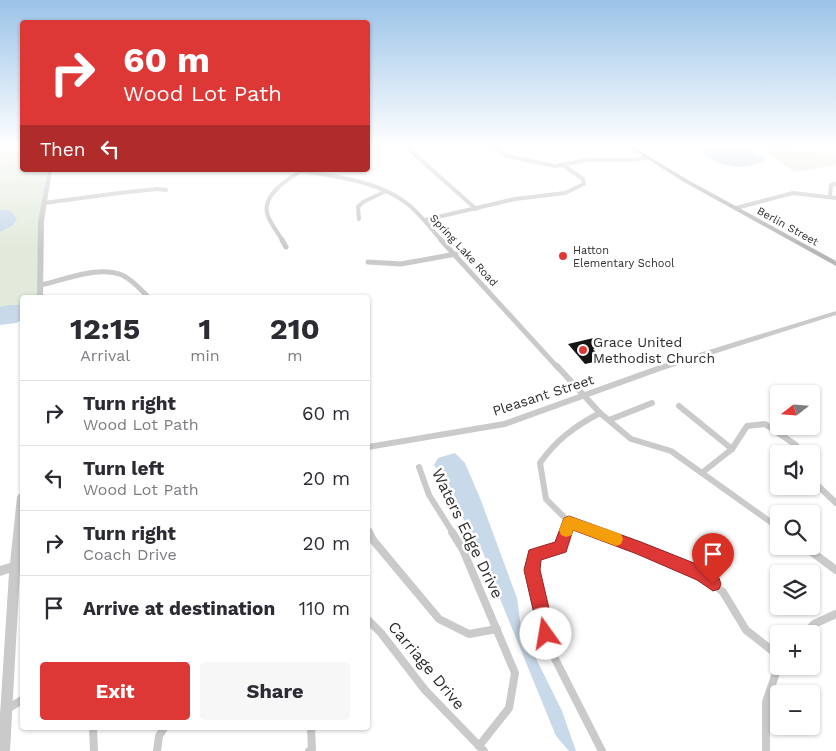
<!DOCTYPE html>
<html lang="en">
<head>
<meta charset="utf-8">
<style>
  :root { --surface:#fff; --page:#f7f7f7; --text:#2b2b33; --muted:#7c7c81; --line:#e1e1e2; --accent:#dd3836 }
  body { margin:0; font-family:"Work Sans",sans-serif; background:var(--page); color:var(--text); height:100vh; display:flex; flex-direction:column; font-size:19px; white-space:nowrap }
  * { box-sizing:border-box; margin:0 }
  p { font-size:16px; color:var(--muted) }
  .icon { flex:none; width:28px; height:28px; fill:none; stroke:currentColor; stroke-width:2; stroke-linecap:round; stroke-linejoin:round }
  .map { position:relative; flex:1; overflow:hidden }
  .side { position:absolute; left:20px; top:295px; width:350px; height:435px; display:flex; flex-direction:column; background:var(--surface); border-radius:5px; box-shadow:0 1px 4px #0004 }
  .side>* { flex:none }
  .top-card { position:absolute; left:20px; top:20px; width:350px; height:152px; border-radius:5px; box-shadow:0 1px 4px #0004; background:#dd3836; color:#fff; overflow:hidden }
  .needle { width:32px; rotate:253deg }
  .buttons { position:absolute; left:770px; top:385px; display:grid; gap:10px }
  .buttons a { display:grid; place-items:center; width:50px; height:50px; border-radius:5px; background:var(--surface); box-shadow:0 1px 4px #0004; font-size:25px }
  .pin { position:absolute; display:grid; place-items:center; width:42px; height:42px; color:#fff; margin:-51px -21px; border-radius:50% 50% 50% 0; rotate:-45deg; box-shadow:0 0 5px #0007 }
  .pin .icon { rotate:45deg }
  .me { position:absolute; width:55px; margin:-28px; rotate:347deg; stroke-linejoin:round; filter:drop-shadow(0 0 4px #0008) }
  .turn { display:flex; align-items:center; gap:18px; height:105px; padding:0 20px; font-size:22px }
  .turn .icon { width:65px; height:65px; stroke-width:2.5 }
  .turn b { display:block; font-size:35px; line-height:42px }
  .then { display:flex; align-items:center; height:48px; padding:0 20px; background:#0003; gap:10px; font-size:19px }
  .eta { display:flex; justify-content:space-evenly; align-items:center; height:85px; text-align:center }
  .eta b { font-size:30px; font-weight:700; line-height:35px }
  .button { display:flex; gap:10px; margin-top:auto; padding:10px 20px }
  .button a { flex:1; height:58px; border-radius:5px; background:var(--accent); color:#fff; font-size:20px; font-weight:700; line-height:58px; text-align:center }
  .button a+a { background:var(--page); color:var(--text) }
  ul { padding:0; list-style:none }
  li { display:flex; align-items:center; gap:15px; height:65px; padding:0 20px; border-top:1px solid var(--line) }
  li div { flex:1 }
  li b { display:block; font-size:19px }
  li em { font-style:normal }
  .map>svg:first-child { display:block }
  .green { fill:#e2eadb }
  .water { fill:#c8d9e9 }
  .building { fill:#141414 }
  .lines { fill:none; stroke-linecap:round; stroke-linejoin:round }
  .minor-far3 { stroke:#cacaca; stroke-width:4 }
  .minor-far2 { stroke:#cacaca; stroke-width:5 }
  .minor-far1 { stroke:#cacaca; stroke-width:6 }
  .minor { stroke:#cacaca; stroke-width:8 }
  .tertiary { fill:#cacaca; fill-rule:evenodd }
  .secondary { fill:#b7b7b7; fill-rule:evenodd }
  .route { fill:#dd3836; stroke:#902423 }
  .slow { fill:#f59e0b }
  .poi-dot { fill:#dd3836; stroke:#fff; stroke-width:2 }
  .labels { text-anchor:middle; stroke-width:5; stroke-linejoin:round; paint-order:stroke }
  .far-street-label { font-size:11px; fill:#2d2d2d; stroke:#fff }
  .far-poi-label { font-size:11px; fill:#2d2d2d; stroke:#fff; text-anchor:start }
  .poi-label { font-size:14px; fill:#2d2d2d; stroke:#fff; text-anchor:start }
  .street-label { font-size:14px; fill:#2d2d2d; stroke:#fff }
  .near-street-label { font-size:16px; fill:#2d2d2d; stroke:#fff }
</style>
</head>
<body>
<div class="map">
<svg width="836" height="751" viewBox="0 0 836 751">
  <rect width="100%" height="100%" fill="#fff"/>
  <g class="green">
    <path d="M0,145H22V170H47L38,238L40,267L38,297L22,298V308L0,312Z"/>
    <path d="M760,145L823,154L836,153V165L795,172L775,159Z"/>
  </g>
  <g class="water">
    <path d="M709,145H739L764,157L766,160C744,171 725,168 705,156L704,151Z"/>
    <path d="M0,210L11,211L17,219L12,226L0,232Z"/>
    <path d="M9,305H22V320L16,323L0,325V307Z"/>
    <path d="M455,453L465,463L480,498L517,598L521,628L562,711L576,751H569L556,736L496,589L483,552L450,497L443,477L434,465L438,458Z"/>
  </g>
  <path class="building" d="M598,337L606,346L593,349L603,360L585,364L568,344Z"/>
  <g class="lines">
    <g class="minor-far3">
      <path d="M404,145L476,209"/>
      <path d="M489,145L507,156L555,166L587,160H632L646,158"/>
      <path d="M296,170C333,176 378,180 409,205C421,215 432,230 442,241"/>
      <path d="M830,197L831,185L836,184"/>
      <path d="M44,203L119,193L157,189L166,190"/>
      <path d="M736,208L793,193L836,198"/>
      <path d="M359,219L358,207L363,202L386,191"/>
      <path d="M425,220L515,199L565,193L584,184L583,179L563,165"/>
      <path d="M283,241C278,233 269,222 267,213C263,194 288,179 301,171"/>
    </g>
    <g class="minor-far2">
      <path d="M282,240L286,247"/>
      <path d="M441,240L558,368"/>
      <path d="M368,262L401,264L456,254"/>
      <path d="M41,285C65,280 98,265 122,275C133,280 141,290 149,298"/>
    </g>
    <g class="minor-far1">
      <path d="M557,366L600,413L631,439L671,451L779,528"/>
      <path d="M679,406L732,449"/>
      <path d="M609,420L652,403"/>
      <path d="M419,467L429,495L453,533"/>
      <path d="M703,472L732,449L747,426L765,424L796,445L800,454"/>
      <path d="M811,479L836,503"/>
      <path d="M368,531L369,533"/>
      <path d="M565,533L569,522"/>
      <path d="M600,533L569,522L546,499L540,463C556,440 575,426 600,413"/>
    </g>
    <g class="minor">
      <path d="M369,532L373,540L439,619L469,634L497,629"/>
      <path d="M452,532L463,550L515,673L509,708L479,746"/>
      <path d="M566,532L561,547L535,555L532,570L550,649L602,751"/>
      <path d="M596,532L703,575L723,592L746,630L779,656"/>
      <path d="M804,546L836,570"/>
      <path d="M368,620L381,633L425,690L484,751"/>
      <path d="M805,634L814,624L836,614"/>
      <path d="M7,709L22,700"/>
      <path d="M93,728L94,751"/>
      <path d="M157,751L159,736L164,728"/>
      <path d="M309,751L312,749L311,728"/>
      <path d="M766,751V702L779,664"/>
    </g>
    <g class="tertiary">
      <path d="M48,170H52L44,221L43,298H37L38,221Z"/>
      <path d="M836,311V315L663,370L505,427L368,450V444L504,421L657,366Z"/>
      <path d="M22,493V540L21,560L22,559V569L20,570L10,751H0V715L9,573L0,576V566L10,563L17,497L19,494Z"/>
    </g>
    <path class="secondary" d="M625,145H630L688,180L836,261V266L684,182Z"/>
  </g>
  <linearGradient id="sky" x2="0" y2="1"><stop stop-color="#9bc3e8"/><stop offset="0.58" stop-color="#fff"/><stop offset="1" stop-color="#fff" stop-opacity="0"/></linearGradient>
  <rect width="836" height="250" fill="url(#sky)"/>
  <path class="route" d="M569,516L641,542L709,569L719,578L721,584L719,589L713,591L697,580L637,554L573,530L566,552L541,560L540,570L555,634L552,640L546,642L540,640L524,570L529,550L555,542L564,518Z"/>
  <path class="slow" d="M569,516L621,534L623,539L621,544L616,546L573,530L572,535L566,537L561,535L559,530L564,518Z"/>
  <g class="poi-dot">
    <circle cx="563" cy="256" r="5"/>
    <circle cx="583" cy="350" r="5"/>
  </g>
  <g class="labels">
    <g class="far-street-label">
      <text transform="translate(788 226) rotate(29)" y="4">Berlin Street</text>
      <text transform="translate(464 250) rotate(47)" y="4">Spring Lake Road</text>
    </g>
    <g class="far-poi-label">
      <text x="573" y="254">Hatton<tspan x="573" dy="13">Elementary School</tspan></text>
    </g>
    <g class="poi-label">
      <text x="593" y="347">Grace United<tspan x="593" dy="16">Methodist Church</tspan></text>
    </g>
    <g class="street-label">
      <text transform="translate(543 395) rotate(-18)" y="5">Pleasant Street</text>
    </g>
    <g class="near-street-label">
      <text transform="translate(468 533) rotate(64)" y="6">Waters Edge Drive</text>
      <text transform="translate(427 665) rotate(50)" y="6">Carriage Drive</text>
    </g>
  </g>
</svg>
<div class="buttons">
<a><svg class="needle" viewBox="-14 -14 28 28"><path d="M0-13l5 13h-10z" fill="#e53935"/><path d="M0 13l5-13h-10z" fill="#7c7c81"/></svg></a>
<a><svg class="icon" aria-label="sound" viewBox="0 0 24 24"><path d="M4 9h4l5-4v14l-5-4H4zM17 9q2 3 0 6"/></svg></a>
<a><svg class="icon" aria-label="search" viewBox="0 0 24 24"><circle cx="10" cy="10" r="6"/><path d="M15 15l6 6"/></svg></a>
<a><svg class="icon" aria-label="layers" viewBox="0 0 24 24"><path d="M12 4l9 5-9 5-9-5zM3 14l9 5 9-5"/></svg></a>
<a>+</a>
<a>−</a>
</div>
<div class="pin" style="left:713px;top:584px;background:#d93025"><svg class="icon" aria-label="arrive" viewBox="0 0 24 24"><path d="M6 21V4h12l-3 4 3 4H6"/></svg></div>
<svg class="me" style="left:546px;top:634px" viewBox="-20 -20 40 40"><circle r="19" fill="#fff"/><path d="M0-13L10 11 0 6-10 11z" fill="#dd3836"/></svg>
<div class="top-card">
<div class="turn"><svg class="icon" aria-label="right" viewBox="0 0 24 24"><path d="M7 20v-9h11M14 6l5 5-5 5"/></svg><div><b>60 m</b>Wood Lot Path</div></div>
<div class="then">Then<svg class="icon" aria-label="left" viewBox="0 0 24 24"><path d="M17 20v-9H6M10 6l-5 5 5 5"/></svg></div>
</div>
<section class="side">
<div class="eta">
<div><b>12:15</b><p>Arrival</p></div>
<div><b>1</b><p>min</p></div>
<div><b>210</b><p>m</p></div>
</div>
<ul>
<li><svg class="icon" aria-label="right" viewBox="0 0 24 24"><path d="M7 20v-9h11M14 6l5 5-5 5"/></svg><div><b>Turn right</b><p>Wood Lot Path</p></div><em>60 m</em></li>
<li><svg class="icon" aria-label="left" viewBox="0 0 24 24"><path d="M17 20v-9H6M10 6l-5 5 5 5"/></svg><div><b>Turn left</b><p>Wood Lot Path</p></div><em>20 m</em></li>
<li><svg class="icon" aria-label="right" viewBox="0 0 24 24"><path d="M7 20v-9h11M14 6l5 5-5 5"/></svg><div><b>Turn right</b><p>Coach Drive</p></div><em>20 m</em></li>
<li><svg class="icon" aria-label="arrive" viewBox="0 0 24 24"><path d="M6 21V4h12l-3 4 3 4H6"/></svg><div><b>Arrive at destination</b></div><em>110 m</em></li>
</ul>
<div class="button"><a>Exit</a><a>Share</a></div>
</section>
</div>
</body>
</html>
